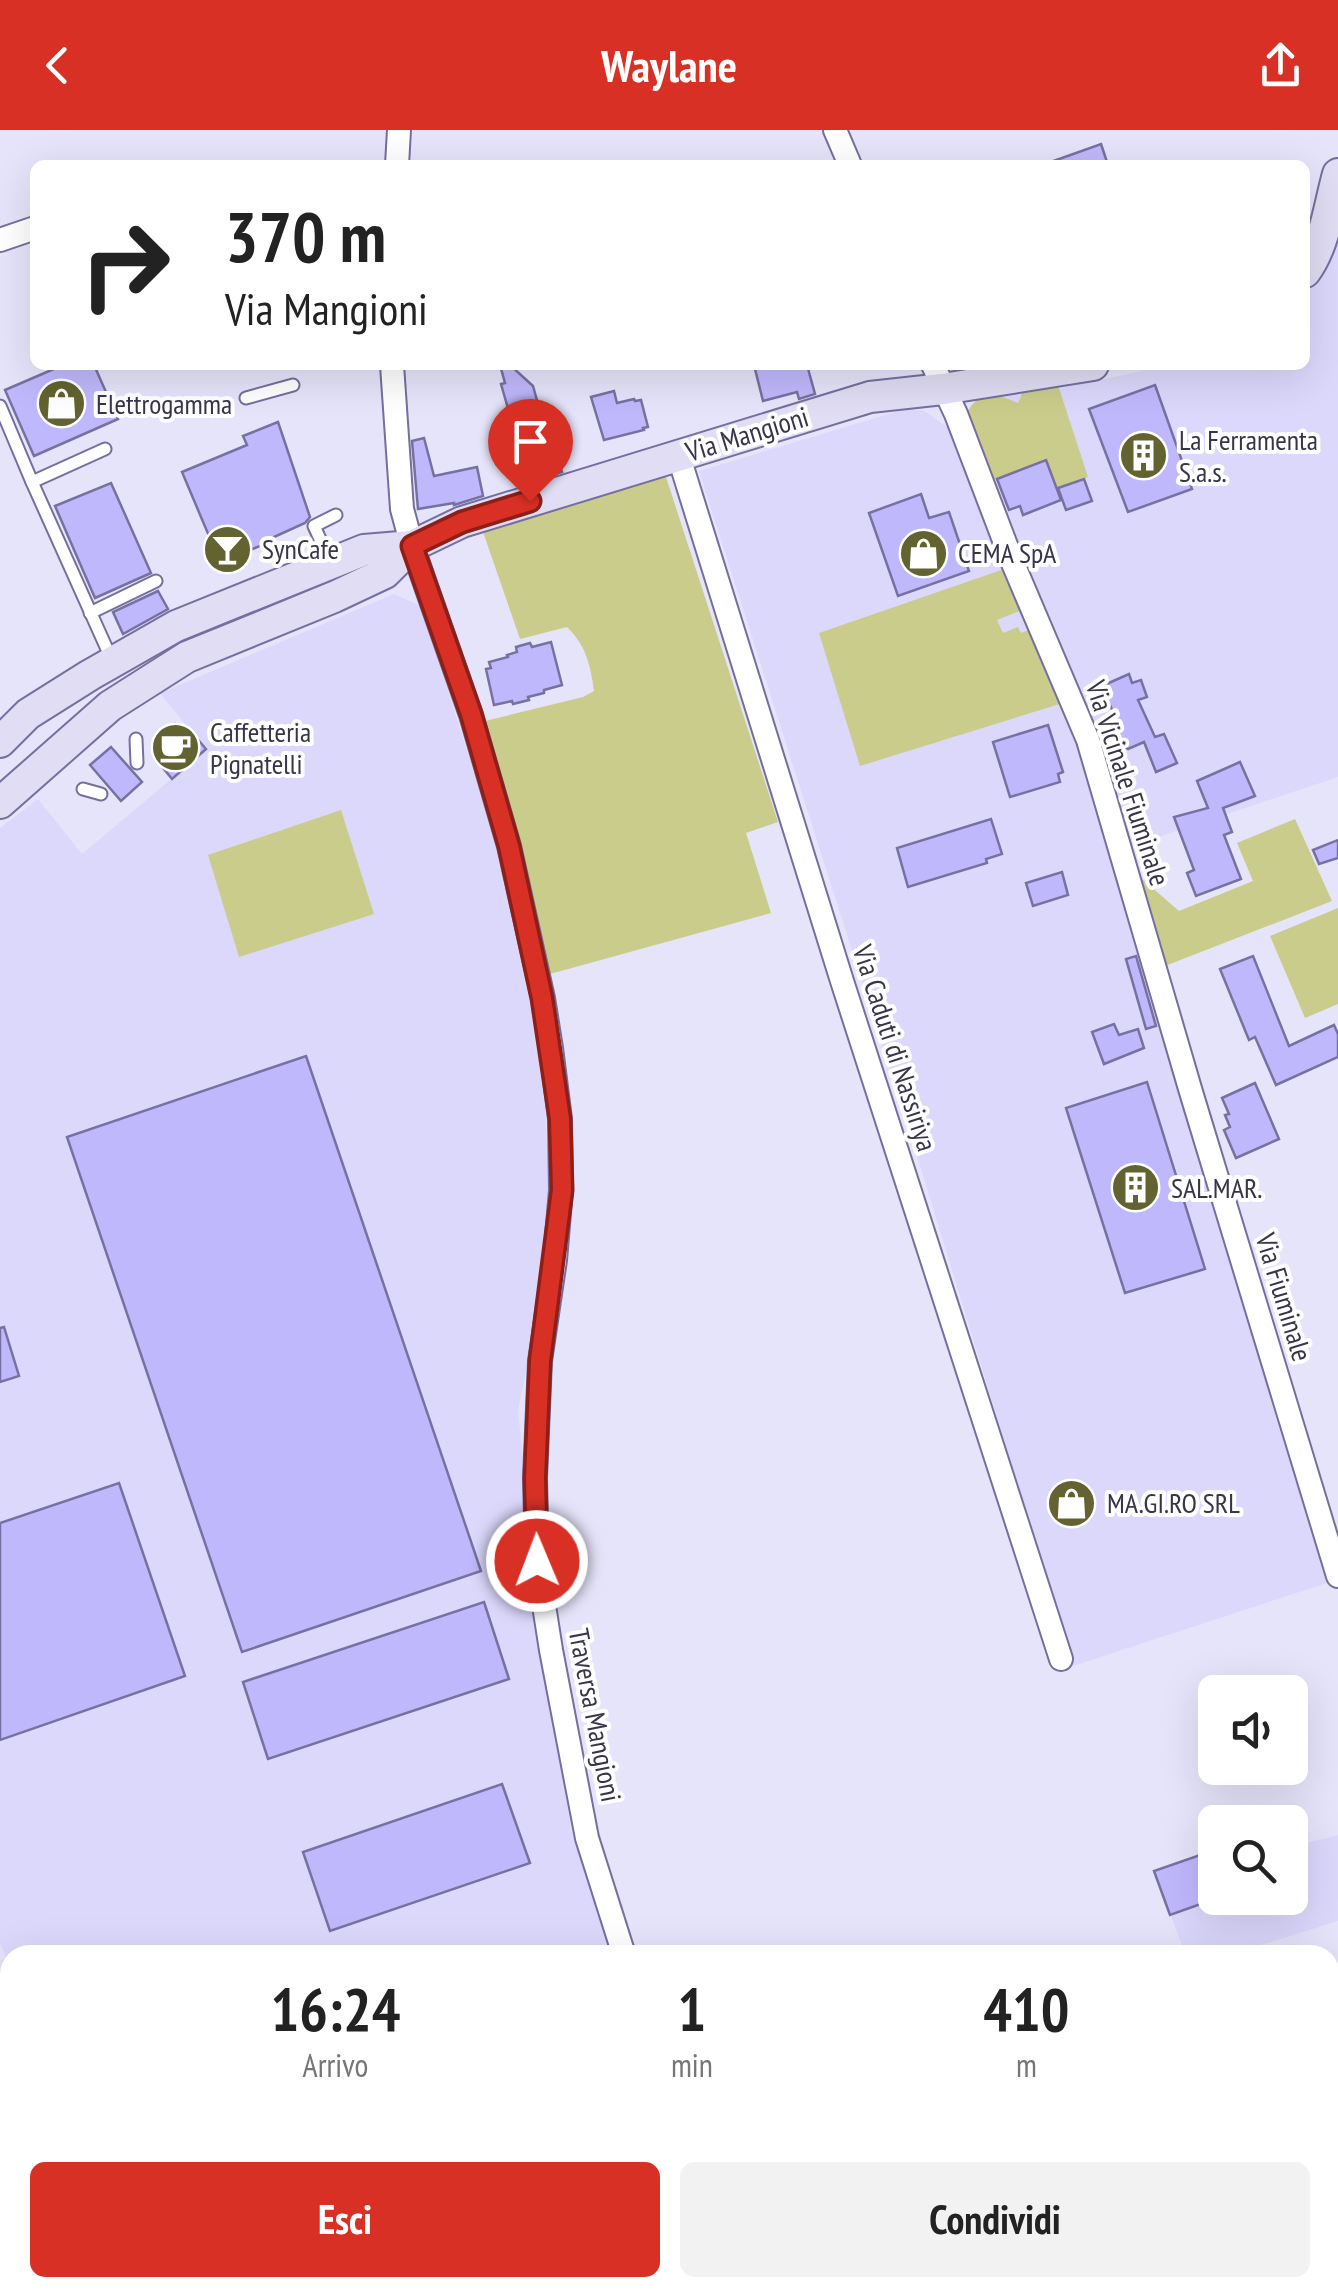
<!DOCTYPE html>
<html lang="it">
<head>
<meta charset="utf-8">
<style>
  :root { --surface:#fff; --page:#f2f2f2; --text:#222; --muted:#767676; --accent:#d93025 }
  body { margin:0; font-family:"PT Sans Narrow",sans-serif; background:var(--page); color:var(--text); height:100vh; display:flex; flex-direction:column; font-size:38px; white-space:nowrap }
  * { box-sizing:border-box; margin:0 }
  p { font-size:32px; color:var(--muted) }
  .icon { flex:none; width:55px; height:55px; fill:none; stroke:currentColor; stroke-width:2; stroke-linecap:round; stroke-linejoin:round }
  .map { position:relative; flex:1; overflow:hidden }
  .details { position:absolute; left:0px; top:1815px; width:1340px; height:352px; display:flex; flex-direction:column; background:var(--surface); border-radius:30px 30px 0 0; box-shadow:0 10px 40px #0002 }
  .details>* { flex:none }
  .top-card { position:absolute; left:30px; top:30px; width:1280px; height:210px; border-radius:15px; box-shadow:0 10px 40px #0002; background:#fff; color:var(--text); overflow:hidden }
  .buttons { position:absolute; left:1198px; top:1545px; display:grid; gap:20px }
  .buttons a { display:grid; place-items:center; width:110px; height:110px; border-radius:15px; background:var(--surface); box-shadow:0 10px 40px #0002; font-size:50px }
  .pin { position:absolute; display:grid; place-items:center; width:85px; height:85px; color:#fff; margin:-102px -42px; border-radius:50% 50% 50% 0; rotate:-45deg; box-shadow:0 0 10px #0007 }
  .pin .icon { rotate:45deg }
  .me { position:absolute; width:110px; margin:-55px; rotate:359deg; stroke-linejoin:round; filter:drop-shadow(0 0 8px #0008) }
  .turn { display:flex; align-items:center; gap:35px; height:210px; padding:0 30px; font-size:45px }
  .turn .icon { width:130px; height:130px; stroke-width:2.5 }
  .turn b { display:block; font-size:70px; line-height:85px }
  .eta { display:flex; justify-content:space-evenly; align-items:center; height:170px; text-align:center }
  .eta b { font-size:60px; font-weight:800; line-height:70px }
  .primary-button { display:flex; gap:20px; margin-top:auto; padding:20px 30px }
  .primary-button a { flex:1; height:115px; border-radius:15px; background:var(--accent); color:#fff; font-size:40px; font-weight:800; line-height:115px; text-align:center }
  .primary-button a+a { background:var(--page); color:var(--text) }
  header { display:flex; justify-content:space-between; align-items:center; height:130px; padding:0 30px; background:var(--accent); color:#fff; font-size:45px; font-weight:800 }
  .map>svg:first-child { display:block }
  .built { fill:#dbd8fc }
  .green { fill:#cacc8b }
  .building { fill:#c0b8fc; stroke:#7771a1; stroke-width:2.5 }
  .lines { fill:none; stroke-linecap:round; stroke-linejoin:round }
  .lane-casing { stroke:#756f9f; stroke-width:15 }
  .street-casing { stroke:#756f9f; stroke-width:26 }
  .secondary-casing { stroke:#756f9f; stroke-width:34 }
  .lane { stroke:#fff; stroke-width:11 }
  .street { stroke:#fff; stroke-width:22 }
  .secondary { stroke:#e0ddf4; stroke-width:30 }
  .route-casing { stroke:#8d1f18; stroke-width:25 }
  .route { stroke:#d93025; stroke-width:18 }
  .labels { text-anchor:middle; stroke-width:8; stroke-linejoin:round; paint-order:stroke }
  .poi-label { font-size:28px; fill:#38354a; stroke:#fff; text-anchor:start }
  .street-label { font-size:28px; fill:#38354a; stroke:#fff }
</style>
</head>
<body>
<header><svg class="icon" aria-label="back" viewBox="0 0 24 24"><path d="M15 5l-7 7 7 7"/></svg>Waylane<svg class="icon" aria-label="share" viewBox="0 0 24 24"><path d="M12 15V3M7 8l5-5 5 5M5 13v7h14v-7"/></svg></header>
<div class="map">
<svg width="1338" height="2166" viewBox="0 0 1338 2166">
  <rect width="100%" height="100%" fill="#e6e4fa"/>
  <g class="built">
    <path d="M1338,113V647L1129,717L1116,659L1105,628L971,302L981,265L1059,259L1169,235H1305V162Z"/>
    <path d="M905,279L924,281L961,306L1064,573L1333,1451L1073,1536L903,980L699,341Z"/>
    <path d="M394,464L421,476L501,728L534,889L545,979L549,1046L542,1162L518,1281L546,1538L571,1699L610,1825H10V1834L0,1814V698L38,669L82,724L206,620L160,563Z"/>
    <path d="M1338,1705V1791L1229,1825H1186L1157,1751L1215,1736V1768H1290V1717Z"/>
  </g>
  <g class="green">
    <path d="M1058,255L1088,347L1058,358L1046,331L987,352L965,289C970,273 977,268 993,263L1018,273L1023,261Z"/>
    <path d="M665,344L778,692L746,703L771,783L550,844L485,591L583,567L594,561C591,537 586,515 567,497L520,509L482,399Z"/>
    <path d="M1010,437L1027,478L997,490L1003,503L1018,497L1021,503L1035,497L1066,572L860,636L819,503Z"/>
    <path d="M341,680L374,784L239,827L208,725Z"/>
    <path d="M1295,689L1332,771L1165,836L1141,748L1179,781L1253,751L1237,713Z"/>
    <path d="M1338,778V874L1305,888L1270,806Z"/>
  </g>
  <g class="building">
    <path d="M1101,14L1108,35H1048V33Z"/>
    <path d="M63,235H94L118,289L34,326L5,260Z"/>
    <path d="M500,235H510L533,256L538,274L542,272L562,342L529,352L501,254L505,253Z"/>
    <path d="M754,235H807L815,264L799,269L797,262L763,271Z"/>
    <path d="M1155,255L1192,359L1128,382L1089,279Z"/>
    <path d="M614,261L617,273L634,269L635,271L641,270L648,297L643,298L644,300L604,310L591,267Z"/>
    <path d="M278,292L310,387L305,393L274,407L275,410L220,432L182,342L247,315L243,306Z"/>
    <path d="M424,308L434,346L477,337L483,366L454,375V373L418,379L412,311Z"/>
    <path d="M1046,330L1061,370L1023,385L1020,376L1009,380L997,349Z"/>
    <path d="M1084,349L1092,371L1066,380L1058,358Z"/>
    <path d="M111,353L151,443L95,468L55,376Z"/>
    <path d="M921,364L929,388L949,382L969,441L898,466L869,383Z"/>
    <path d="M158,461L168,479L123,504L113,482Z"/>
    <path d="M551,512L562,555L544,560V563L528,567L529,570L513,574L512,571L494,575L486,539L491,538L489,532L508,527L507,525L517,522L516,517L530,513L532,517Z"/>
    <path d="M1129,544L1132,553L1141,550L1147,567L1138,570L1155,607L1164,604L1177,633L1156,642L1144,612L1128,619L1125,617L1115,598L1119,596L1102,556Z"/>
    <path d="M175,594L184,603L189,599L206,619L172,649L155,628L161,622L153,613Z"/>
    <path d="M1048,595L1063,642L1058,644L1060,652L1010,667L993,612Z"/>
    <path d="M111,617L142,652L121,671L90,635Z"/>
    <path d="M1240,632L1255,666L1223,678L1232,702L1224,705L1241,749L1196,766L1187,743L1194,740L1174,687L1208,678L1197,651Z"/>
    <path d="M991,689L1002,724L986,729L987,733L908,757L897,718Z"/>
    <path d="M1338,710V728L1319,734L1313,720Z"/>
    <path d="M1062,742L1068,765L1033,776L1026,753Z"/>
    <path d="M1136,826L1156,896L1146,899L1126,829Z"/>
    <path d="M1253,826L1289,916L1334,895L1338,904V927L1276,955L1255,907L1249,910L1220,839Z"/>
    <path d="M1114,894L1119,905L1138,899L1144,918L1104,934L1092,902Z"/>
    <path d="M306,926L481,1441L242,1522L67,1007Z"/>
    <path d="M1147,952L1205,1139L1125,1163L1066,978Z"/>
    <path d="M1255,953L1279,1009L1236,1028L1224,1000L1230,997L1225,985L1229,984L1222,968Z"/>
    <path d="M4,1197L19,1246L0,1252V1198Z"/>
    <path d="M119,1353L185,1546L0,1610V1393Z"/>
    <path d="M484,1472L509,1549L268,1629L243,1552Z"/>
    <path d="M502,1654L530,1733L330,1801L303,1722Z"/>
    <path d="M1200,1725L1215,1769L1170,1785L1154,1741Z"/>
  </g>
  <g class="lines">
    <defs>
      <g id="lane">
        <path d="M246,268L293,255"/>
        <path d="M0,276L32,352"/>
        <path d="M105,319L32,352L111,528"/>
        <path d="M331,433L314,396L336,385"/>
        <path d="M90,483L156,451"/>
        <path d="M136,609L137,633"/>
        <path d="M83,659L101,664"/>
      </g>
      <g id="street">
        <path d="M835,0L850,35"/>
        <path d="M397,35L399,0"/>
        <path d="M0,110L35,98"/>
        <path d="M392,235L402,379L412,416L471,585L509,716L543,868L551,918L560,989L561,1060L555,1130L540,1231L535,1348L537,1431L551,1520L587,1708L624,1825"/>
        <path d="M933,235L956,284L1012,431L1088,610L1191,962L1338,1446"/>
        <path d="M678,324L842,851L1061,1529"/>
        <path d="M1330,2026L1338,2011"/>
        <path d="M0,2093L10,2090"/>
        <path d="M0,2117L10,2114"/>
        <path d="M1330,2144L1338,2143"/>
        <path d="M770,2158L776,2166"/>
        <path d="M1229,2166L1248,2158"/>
      </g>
      <g id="secondary">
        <path d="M1305,142C1325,115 1329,76 1338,44"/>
        <path d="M0,612L28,584L90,545L176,496L364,420L412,416"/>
        <path d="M0,673L110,576L187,527L334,467L385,443L412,416L462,392L870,267L943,259L1093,235"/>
      </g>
    </defs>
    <use href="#lane" class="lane-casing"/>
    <use href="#street" class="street-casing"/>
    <use href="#secondary" class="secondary-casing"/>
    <use href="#lane" class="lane"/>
    <use href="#street" class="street"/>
    <use href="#secondary" class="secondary"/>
  </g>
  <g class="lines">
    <defs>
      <path id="route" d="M530,371L462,392L412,416L471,584L509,716L542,868L560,989L562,1060L540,1231L535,1348L537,1431"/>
    </defs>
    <use href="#route" class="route-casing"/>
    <use href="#route" class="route"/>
  </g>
  <defs>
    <symbol id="shop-disc" viewBox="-11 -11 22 22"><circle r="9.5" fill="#626330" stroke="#fff"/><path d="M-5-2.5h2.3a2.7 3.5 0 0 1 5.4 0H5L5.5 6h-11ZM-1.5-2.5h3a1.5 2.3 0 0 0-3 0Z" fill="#fff"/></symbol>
    <symbol id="building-disc" viewBox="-11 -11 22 22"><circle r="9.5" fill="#626330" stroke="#fff"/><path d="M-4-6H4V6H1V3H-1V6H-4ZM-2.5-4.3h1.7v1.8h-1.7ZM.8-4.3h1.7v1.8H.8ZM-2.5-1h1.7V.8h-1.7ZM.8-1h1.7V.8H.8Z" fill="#fff"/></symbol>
    <symbol id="bar-disc" viewBox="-11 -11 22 22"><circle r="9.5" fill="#626330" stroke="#fff"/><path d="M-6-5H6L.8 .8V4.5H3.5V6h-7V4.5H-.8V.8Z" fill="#fff"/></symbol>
    <symbol id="cafe-disc" viewBox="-11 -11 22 22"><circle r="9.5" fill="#626330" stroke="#fff"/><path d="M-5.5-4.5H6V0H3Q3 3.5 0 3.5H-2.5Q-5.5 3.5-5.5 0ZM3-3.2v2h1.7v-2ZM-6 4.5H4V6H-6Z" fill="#fff"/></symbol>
  </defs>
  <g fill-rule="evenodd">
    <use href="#shop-disc" x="34" y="246" width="55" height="55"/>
    <use href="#building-disc" x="1116" y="298" width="55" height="55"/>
    <use href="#bar-disc" x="200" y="392" width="55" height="55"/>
    <use href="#shop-disc" x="896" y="396" width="55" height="55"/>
    <use href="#cafe-disc" x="148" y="590" width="55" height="55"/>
    <use href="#building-disc" x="1108" y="1030" width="55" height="55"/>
    <use href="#shop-disc" x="1044" y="1346" width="55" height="55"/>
  </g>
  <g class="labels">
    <g class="poi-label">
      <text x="96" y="284">Elettrogamma</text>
      <text x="1179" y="320">La Ferramenta<tspan x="1179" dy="32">S.a.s.</tspan></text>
      <text x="262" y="429">SynCafe</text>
      <text x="958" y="433">CEMA SpA</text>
      <text x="210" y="612">Caffetteria<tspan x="210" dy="32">Pignatelli</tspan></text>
      <text x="1171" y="1068">SAL.MAR.</text>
      <text x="1107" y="1383">MA.GI.RO SRL</text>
    </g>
    <g class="street-label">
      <text transform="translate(747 304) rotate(-17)" y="10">Via Mangioni</text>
      <text transform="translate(1128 653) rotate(72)" y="10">Via Vicinale Fiuminale</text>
      <text transform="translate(895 918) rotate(72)" y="10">Via Caduti di Nassiriya</text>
      <text transform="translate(1284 1167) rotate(73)" y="10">Via Fiuminale</text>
      <text transform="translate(595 1585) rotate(79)" y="10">Traversa Mangioni</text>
    </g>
  </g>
</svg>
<div class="buttons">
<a><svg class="icon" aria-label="sound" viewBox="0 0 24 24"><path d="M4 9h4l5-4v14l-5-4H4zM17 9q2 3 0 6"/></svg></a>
<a><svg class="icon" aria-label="search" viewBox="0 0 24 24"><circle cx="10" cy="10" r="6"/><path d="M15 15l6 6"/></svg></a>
</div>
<div class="pin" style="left:530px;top:371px;background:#d93025"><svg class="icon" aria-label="arrive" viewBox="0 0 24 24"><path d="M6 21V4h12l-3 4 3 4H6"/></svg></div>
<svg class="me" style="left:537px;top:1431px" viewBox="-20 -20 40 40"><circle r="17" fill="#d93025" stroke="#fff" stroke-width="3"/><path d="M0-11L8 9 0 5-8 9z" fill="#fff"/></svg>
<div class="top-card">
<div class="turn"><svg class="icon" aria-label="right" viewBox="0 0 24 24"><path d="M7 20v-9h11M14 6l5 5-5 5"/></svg><div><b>370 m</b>Via Mangioni</div></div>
</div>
<section class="details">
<div class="eta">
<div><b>16:24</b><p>Arrivo</p></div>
<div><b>1</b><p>min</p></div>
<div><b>410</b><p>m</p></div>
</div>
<div class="primary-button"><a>Esci</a><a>Condividi</a></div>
</section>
</div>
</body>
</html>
